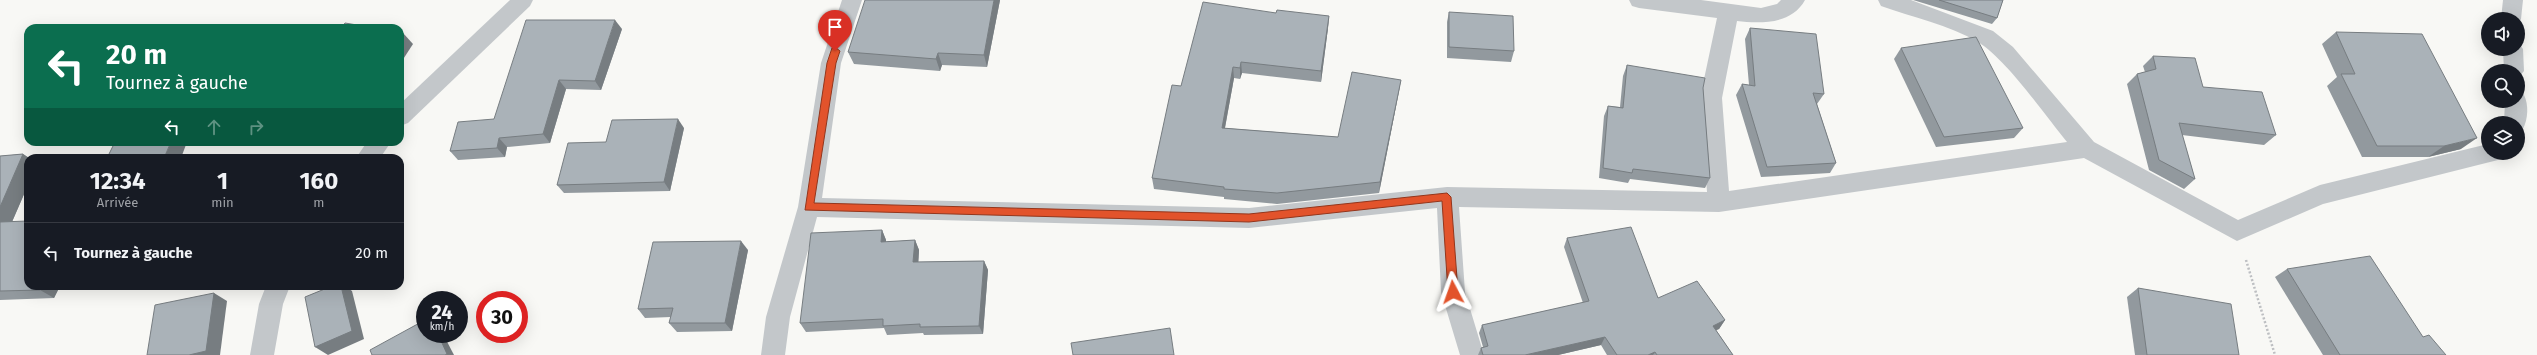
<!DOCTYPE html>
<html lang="fr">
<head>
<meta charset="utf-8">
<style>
  :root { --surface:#171b24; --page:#242831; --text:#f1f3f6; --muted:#9ea1a6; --line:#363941 }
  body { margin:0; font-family:"Fira Sans",sans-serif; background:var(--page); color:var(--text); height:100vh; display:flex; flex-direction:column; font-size:15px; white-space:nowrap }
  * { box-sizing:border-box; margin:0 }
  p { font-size:13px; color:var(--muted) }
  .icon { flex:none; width:22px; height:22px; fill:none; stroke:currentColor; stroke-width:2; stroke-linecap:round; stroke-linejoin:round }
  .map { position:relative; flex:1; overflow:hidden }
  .panel { position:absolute; left:24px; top:154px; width:380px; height:136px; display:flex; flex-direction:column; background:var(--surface); border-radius:12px; box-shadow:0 4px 16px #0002 }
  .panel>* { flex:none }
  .top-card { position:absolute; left:24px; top:24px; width:380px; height:122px; border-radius:12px; box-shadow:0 4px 16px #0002; background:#0b6e4f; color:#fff; overflow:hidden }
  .tools { position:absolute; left:2481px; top:12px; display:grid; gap:8px }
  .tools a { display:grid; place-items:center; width:44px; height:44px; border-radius:50%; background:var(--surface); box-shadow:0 4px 16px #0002; font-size:20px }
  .speed { position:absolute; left:416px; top:291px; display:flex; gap:8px; font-size:20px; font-weight:700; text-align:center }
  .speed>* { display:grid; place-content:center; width:52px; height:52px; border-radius:50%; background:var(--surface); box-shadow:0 4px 16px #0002; line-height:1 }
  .speed small { font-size:10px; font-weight:400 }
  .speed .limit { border:6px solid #d22; background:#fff; color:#111 }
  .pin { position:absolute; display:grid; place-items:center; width:34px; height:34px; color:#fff; margin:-41px -17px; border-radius:50% 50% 50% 0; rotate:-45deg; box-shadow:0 0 4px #0007 }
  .pin .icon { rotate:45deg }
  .me { position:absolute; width:44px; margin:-22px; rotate:356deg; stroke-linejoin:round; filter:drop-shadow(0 0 3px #0008) }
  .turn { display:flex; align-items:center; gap:14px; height:84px; padding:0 16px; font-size:18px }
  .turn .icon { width:52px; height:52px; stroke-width:2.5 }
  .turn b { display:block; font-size:28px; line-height:34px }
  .lanes { display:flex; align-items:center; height:38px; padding:0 16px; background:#0003; justify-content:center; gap:20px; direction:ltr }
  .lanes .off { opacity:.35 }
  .eta { display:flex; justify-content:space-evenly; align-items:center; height:68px; text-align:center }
  .eta b { font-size:24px; font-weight:700; line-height:28px }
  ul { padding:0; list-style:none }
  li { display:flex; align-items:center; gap:12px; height:60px; padding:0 16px; border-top:1px solid var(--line) }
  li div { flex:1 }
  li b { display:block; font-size:15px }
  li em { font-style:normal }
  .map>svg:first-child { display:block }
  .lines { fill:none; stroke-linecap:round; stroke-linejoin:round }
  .path { stroke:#bdbfc2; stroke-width:2.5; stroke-dasharray:2 2; stroke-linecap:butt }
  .minor { fill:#c3c7ca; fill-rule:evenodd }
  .wall { fill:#92999e }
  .shaded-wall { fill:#777d81 }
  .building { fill:#aab2b8; stroke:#777d81 }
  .route { fill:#e2532b; stroke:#93361c }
</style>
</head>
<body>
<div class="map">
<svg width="2537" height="355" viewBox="0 0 2537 355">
  <rect width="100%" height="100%" fill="#f8f8f5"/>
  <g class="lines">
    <path class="path" d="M2246,260L2275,355"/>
    <g class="minor">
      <path d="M510,0H533L530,6L408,123L400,126V104Z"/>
      <path d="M842,0H862L841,63L822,198L1249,208L1447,187L1707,192L1700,98L1717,18L1639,8L1632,6L1629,0H1701L1761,8L1777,4L1781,0H1805C1792,24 1761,24 1737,21L1722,98L1729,191L2067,142C2044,114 2007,60 1978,42C1949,25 1912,17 1881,6L1878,0H1911L1993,31L2013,47L2094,142L2238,220L2320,185L2488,144V153H2501L2498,160L2490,162L2323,204L2237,241L2084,158L1719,212L1459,207L1465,292L1484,355H1460L1441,292L1437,208L1249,228L817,217L790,317L785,355H761L766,317L798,207L821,63Z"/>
      <path d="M2503,0H2523L2521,19L2518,25V19H2501Z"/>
      <path d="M2518,42L2523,49L2524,71L2518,78V71H2504L2503,49H2518Z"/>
      <path d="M2518,93L2524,95C2529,105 2528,119 2523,129L2518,131V123H2504L2505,101H2518Z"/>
      <path d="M367,142H391L380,158H356Z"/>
      <path d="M266,286H290L283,304L274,355H250L259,304Z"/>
    </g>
  </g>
  <g class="wall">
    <path d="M1000,0L987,67L942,65L940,71L854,64L848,52Z"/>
    <path d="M1913,0H2003L1997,18L1992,24Z"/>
    <path d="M1449,12L1514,51L1511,62L1447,58V22Z"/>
    <path d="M1276,13L1329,16L1328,28L1321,82L1242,73L1240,79L1234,78L1225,128L1338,137L1401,80L1399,91L1379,193L1277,204L1224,199V197L1154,189L1152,178L1181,86Z"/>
    <path d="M1750,28L1824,94L1817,104L1836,163L1830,173L1761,177L1736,95L1742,84L1749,85L1745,39Z"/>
    <path d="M622,29L601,90L566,89L550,143L507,147L505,157L458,160L450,151Z"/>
    <path d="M2336,32L2461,149L2428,157H2362L2327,86L2337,77L2322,44Z"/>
    <path d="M1901,48L2023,128L2014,138L1936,147L1894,59Z"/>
    <path d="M2153,56L2203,87L2276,135L2264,145L2182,135L2195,179L2184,189L2149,170L2127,84L2137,74L2145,72L2143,66Z"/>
    <path d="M1627,65L1703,88L1710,178L1705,188L1630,179L1628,183L1599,178L1604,116L1608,106L1620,107L1623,76Z"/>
    <path d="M684,128L670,191L564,193L557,185L606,142Z"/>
    <path d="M23,154L29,158H28V185L12,222L60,286L54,298L0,300V156Z"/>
    <path d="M882,230L886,240V242L915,240L919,250L918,262L984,261L988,270L983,334L924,335L923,333L887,335L884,328L806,332L800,323Z"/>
    <path d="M1567,238L1658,298L1725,320L1719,329L1716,330L1733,355H1607L1601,345L1558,355H1478L1481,348L1483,347L1479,333L1482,325L1583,303L1564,247Z"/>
    <path d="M748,250L732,331L677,332L669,323L671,317L645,318L638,309Z"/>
    <path d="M2287,269L2423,337L2446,355H2323L2275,277Z"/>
    <path d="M2138,288L2239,355H2135L2127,297Z"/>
  </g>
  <g class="shaded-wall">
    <path d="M994,0H1000L987,67L984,55Z"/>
    <path d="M1329,16L1328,28L1321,82V71Z"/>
    <path d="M615,20L622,29L601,90L595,81Z"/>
    <path d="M403,33L413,44L400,64V38Z"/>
    <path d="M938,53L942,65L940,71L936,59Z"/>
    <path d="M1241,62L1242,73L1240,79V68Z"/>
    <path d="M1233,67L1234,78L1223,138L1222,128Z"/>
    <path d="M559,80L566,89L550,143L543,134Z"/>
    <path d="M1401,80L1399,91L1379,193L1380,182Z"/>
    <path d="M678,119L684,128L670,191L664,182Z"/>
    <path d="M499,138L507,147L505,157L497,148Z"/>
    <path d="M2477,138L2461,149L2428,157L2444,146Z"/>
    <path d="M171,142H187L181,158H164Z"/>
    <path d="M23,154L29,158H28V185L8,231L0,227V207Z"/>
    <path d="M882,230L886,240L885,252L881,242Z"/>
    <path d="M915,240L919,250L918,271L913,262Z"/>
    <path d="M741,241L748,250L732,331L725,323Z"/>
    <path d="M984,261L988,270L983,334L979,326Z"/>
    <path d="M41,286H60L54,298L40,290Z"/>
    <path d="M341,286H345L352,291L364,339L328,355L315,347Z"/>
    <path d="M214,293L227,301L220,355H189Z"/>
    <path d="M1725,320L1719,329L1707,334L1713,326Z"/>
    <path d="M438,334H443L454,355H445Z"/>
    <path d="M1605,337L1601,345L1558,355H1525Z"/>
    <path d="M1655,352L1653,355H1648Z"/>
  </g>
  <g class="building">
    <path d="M865,0H994L984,55L938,53L936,59L848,52Z"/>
    <path d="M1939,0H2003L1997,18Z"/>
    <path d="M1203,2L1276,13L1277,10L1329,16L1321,71L1241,62L1240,68L1233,67L1222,128L1338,137L1352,72L1401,80L1380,182L1277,193L1224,189V187L1152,178L1172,85L1181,86Z"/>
    <path d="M1449,12L1513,16L1514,51L1449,47Z"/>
    <path d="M526,20H615L595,81L559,80L543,134L499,138L497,148L450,151L458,122L494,119Z"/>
    <path d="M345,23L375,28H341Z"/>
    <path d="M1750,28L1816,34L1824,94L1813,93L1836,163L1767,167L1742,84L1755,86Z"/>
    <path d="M400,32L403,33L400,38Z"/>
    <path d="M2336,32L2422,34L2477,138L2444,146H2377L2341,74H2355Z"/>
    <path d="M1976,37L2023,128L1944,137L1901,48Z"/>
    <path d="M2153,56L2195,58L2203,87L2262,92L2276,135L2179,123L2195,179L2159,160L2137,74L2156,69Z"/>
    <path d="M1627,65L1705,78L1703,88L1710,178L1633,169L1632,173L1603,168L1608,106L1623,108Z"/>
    <path d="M678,119L664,182L557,185L568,143L606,142L612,120Z"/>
    <path d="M115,142H171L164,158H107Z"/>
    <path d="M23,154L0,207V156Z"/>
    <path d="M28,221V286H41L40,290L0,291V222Z"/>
    <path d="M1631,227L1658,298L1697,281L1725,320L1713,326L1733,355H1657L1655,352L1648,355H1617L1605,337L1525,355H1483L1481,348L1488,346L1482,325L1589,301L1567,238Z"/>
    <path d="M882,230L881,242L915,240L913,262L984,261L979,326L920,327V324L883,326V319L800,323L811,233Z"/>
    <path d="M741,241L725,323H669L673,308L638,309L653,242Z"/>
    <path d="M2370,256L2423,337L2429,335L2446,355H2340L2287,269Z"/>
    <path d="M332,286H341L352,331L315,347L305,297Z"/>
    <path d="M2138,288L2231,304L2239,355H2147Z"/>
    <path d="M214,293L206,351L189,355H147L155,305Z"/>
    <path d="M425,320V334H438L447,354L445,355H372L370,350Z"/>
    <path d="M1170,328L1174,355H1073L1071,343Z"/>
  </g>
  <path class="route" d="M835,47L840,51L836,63L814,203L1249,214L1447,193L1451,197L1458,292L1453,297L1448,292L1442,201L1249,222L805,210L827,63L832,48Z"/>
</svg>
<div class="tools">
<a><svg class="icon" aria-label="sound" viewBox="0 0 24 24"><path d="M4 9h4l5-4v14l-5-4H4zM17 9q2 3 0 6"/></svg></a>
<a><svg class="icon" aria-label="search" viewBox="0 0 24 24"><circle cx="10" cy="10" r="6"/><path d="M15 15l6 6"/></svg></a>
<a><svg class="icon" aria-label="layers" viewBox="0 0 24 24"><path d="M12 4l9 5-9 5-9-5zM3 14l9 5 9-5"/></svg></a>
</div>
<div class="speed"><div>24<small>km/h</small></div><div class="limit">30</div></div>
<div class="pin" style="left:835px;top:51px;background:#d93025"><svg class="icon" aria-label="arrive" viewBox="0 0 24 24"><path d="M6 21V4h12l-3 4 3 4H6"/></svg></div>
<svg class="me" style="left:1453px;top:292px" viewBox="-20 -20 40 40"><path d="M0-17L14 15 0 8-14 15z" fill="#e2532b" stroke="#fff" stroke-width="4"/></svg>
<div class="top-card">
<div class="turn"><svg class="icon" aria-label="left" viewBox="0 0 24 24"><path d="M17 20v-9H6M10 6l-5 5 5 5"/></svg><div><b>20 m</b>Tournez à gauche</div></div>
<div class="lanes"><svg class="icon" aria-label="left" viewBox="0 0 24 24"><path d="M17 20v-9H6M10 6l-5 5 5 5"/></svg><svg class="icon off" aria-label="ahead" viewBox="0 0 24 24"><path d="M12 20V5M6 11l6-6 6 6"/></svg><svg class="icon off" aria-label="right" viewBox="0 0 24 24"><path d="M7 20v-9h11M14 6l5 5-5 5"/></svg></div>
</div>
<section class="panel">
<div class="eta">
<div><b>12:34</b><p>Arrivée</p></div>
<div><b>1</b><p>min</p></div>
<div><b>160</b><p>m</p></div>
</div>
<ul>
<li><svg class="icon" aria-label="left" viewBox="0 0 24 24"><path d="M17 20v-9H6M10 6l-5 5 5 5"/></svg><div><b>Tournez à gauche</b></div><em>20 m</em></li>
</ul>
</section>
</div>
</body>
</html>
